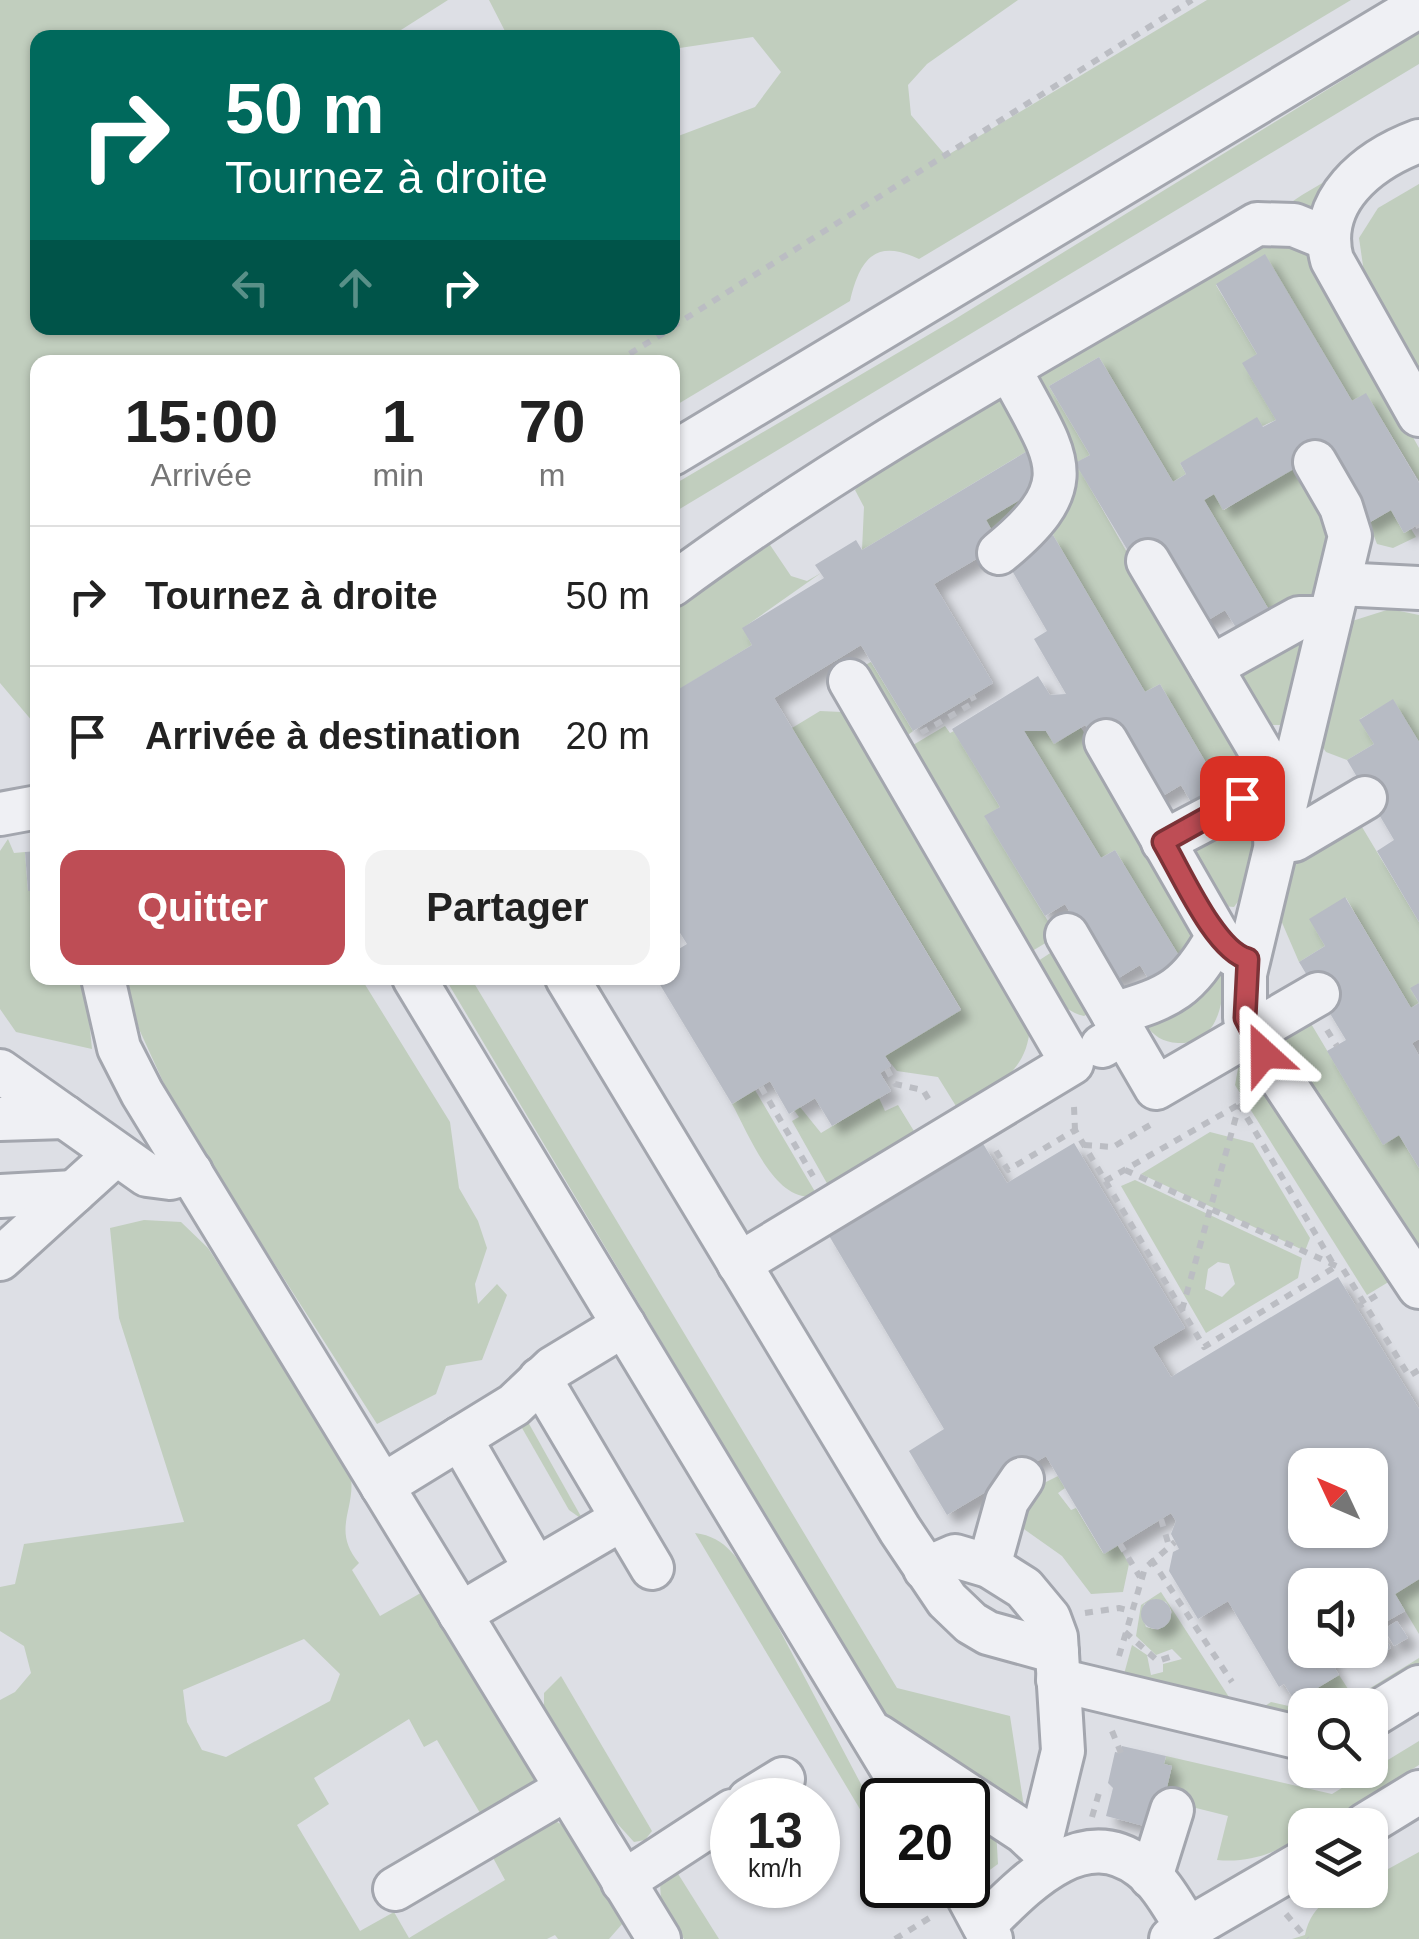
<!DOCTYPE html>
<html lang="fr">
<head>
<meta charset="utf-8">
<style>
  :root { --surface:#fff; --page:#f2f2f2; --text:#222; --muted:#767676; --line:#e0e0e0; --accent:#be4d55 }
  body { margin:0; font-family:Helvetica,sans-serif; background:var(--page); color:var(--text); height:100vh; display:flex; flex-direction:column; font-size:38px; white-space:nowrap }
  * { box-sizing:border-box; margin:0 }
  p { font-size:32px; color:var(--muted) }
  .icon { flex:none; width:55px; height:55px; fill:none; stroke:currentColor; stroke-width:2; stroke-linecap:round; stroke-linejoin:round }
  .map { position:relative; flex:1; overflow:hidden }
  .drawer { position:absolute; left:30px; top:355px; width:650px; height:630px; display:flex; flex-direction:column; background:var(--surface); border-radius:20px; box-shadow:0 2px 8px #0004 }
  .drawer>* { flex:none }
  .guide { position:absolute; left:30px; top:30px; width:650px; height:305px; border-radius:20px; box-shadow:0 2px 8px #0004; background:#00695c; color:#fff; overflow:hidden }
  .needle { width:65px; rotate:314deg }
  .tools { position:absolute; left:1288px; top:1448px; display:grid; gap:20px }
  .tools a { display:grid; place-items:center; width:100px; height:100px; border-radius:20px; background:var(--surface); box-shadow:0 2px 8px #0004; font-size:50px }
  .speed { position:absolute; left:710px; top:1778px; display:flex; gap:20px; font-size:50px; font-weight:700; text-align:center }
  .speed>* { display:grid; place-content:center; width:130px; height:130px; border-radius:50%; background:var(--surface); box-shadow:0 2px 8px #0004; line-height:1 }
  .speed small { font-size:25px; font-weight:400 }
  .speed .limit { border:5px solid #111; border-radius:15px; background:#fff; color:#111 }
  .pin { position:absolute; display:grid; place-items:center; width:85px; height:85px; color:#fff; margin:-42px; border-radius:20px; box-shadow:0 5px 15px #0006 }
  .me { position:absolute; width:110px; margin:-55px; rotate:336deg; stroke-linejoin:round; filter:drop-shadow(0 0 8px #0008) }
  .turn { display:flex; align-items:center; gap:35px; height:210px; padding:0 30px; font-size:45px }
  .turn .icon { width:130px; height:130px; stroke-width:2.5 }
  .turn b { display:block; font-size:70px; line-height:85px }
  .lanes { display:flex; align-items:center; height:95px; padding:0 30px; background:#0003; justify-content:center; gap:50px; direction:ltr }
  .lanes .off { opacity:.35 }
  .eta { display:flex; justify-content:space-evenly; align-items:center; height:170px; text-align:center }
  .eta b { font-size:60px; font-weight:700; line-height:70px }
  .button { display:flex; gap:20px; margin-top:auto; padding:20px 30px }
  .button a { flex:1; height:115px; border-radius:20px; background:var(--accent); color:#fff; font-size:40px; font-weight:700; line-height:115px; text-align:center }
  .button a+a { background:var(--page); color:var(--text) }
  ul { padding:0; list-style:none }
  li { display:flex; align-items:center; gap:30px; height:140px; padding:0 30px; border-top:2px solid var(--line) }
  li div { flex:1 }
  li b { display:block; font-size:38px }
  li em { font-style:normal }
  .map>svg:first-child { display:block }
  .green { fill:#c1cebe; fill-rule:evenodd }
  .building { fill:#b7bbc4; fill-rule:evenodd; filter:url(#shadow) }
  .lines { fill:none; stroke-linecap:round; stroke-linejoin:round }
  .minor-casing { stroke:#a3a6ae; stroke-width:48 }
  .path { stroke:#bbbdc3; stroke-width:6; stroke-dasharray:8 8; stroke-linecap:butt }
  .minor { stroke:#eff0f4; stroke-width:42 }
  .route-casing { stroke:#7c3237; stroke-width:25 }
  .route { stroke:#be4d55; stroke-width:18 }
</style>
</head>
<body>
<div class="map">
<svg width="1419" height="1939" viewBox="0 0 1419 1939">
  <defs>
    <filter id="shadow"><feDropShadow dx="9" dy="9" stdDeviation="5" flood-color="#0004"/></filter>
  </defs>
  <rect width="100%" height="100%" fill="#dddfe5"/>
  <g class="green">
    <path d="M0,0H448L390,37L38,38V328H672L673,138L755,107L781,72L753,37L673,49L672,38L508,37L489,0H1018L927,64L908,85L911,115L946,156L1207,0H1351L919,259C875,238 860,259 850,301L673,407L672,362H38L37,754L33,722L0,683Z"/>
    <path d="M1419,33V64L673,513V485L952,321Z"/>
    <path d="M1419,126L1326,208L1377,373L1419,448V481L1366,394L1352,401L1265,255L1216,285L1257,354L1276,420L1180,463L1186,474L1173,482L1099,357L1049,386L1090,455L1076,463L1149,591L1145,598L1249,771L1223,792L1160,684L1145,692L1053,535C1083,477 1053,442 1029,388L1037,374L1302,195Z"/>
    <path d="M1419,184V390L1368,300L1359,238L1378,208Z"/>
    <path d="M1010,383L1053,477L1000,545L986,520L1048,483L1029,450L862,550L864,507L855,490L880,461Z"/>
    <path d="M1299,465L1325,512L1329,544L1322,588L1306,603L1272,615L1204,500L1214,494L1224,510Z"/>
    <path d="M1391,510L1404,533L1411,529L1416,537L1393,548L1377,544L1369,523Z"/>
    <path d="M764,536L791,576L807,581L821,573L743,628L752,645L673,693V598Z"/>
    <path d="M1390,609L1419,615V742L1393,700L1360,719L1374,744L1347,760L1326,752L1319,742L1349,622Z"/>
    <path d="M1311,631L1291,713L1280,725H1267L1234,677Z"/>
    <path d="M871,662L913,731L903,739L861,667Z"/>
    <path d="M820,711L842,712L1030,1025C1028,1073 995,1085 959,1111L938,1077L897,1071L885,1056L961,1009L792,728Z"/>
    <path d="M945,726L950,733L954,731L1000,807L985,817L1057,936L1029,953L908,748Z"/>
    <path d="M1081,728L1107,766L1196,940L1187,969L1115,850L1101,858L1024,731H1046L1054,743Z"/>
    <path d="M1258,801L1267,807L1242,896L1234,907L1223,906L1186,843Z"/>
    <path d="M1359,822L1419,922V983L1411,989L1419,1003L1411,1008L1346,898L1310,919L1325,946L1299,962L1280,918L1292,859Z"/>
    <path d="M8,839L14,853L25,852L28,891H37L38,978H85L92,1049L16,1032L0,1009V851Z"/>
    <path d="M1061,946L1096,1009L1084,1016C1058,1010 1048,985 1035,963Z"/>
    <path d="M1222,965C1226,996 1220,1045 1178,1043C1162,1042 1154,1036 1145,1024Z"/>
    <path d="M126,978H361L450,1122L459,1188L478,1221L487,1248L475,1284L478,1304L497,1284L507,1295L482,1360L446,1366L436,1394L377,1424L176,1110L139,1029Z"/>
    <path d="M445,978H471L897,1688L1010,1716L1024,1807L888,1722Z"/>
    <path d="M1310,1022L1383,1144L1399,1135L1419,1168V1261L1278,1049L1283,1037Z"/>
    <path d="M1239,1063L1254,1067L1400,1275L1367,1295L1235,1085Z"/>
    <path d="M755,1090L817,1195C776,1207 749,1134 732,1104Z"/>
    <path d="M879,1098L885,1111L898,1105L917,1136L829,1187L792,1121L799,1117L794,1110L800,1107L821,1133Z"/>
    <path d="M1210,1132L1253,1143L1310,1238L1305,1251L1141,1174Z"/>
    <path d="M1135,1180L1302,1258L1298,1278L1206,1333L1121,1186ZM1218,1262L1229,1264L1235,1284L1222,1297L1205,1289L1208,1269Z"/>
    <path d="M144,1220L181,1222L208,1248L349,1468C360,1507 329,1527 359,1563L352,1570L380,1616L426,1590L536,1778L527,1794L483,1818L437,1740L424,1747L409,1719L314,1778L329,1804L297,1825L360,1931L394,1912L409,1938L505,1880L491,1854C507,1845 528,1826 546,1821C575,1814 621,1899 623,1923L609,1939H558L555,1935L547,1939H0V1700L15,1692L31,1673L24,1646L0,1631V1587L15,1584L24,1544L184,1522L119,1318L110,1228ZM304,1639L340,1674L330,1701L226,1757L202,1750L187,1722L183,1690Z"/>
    <path d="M528,1422L583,1520L569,1510L522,1428Z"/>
    <path d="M1058,1476L1065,1488L1058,1493L1071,1510L1076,1508L1103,1553L1118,1545L1129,1564L1123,1592L1091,1594L1062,1556L1021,1527L1024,1493Z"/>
    <path d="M695,1533C727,1537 738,1560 756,1585L882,1824V1846Z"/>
    <path d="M1419,1579V1634L1395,1594Z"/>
    <path d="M1161,1592L1238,1711L1121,1685L1132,1645L1147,1655L1151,1675L1163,1672V1664L1182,1659L1172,1649L1156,1655L1136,1636L1141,1605ZM1155,1599L1166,1602L1172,1612L1168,1623L1158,1630L1146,1627L1142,1616L1144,1604Z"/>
    <path d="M1419,1658V1673L1367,1705H1305V1725L1259,1710L1271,1702L1302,1709L1309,1693L1339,1675L1354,1698Z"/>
    <path d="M561,1676L652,1831L645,1840L634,1842L614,1820L544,1706V1693Z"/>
    <path d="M1419,1741V1765L1323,1825H1305V1835C1275,1853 1251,1863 1217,1860L1228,1816L1164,1800L1172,1766L1164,1764L1166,1756L1332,1794Z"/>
    <path d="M968,1810L996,1830L998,1864L987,1872L968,1856Z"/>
    <path d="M1419,1852V1939H1292L1305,1935C1312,1902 1337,1890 1370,1890V1879Z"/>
    <path d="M675,1869L719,1939H684L661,1901L660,1883Z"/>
  </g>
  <g class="building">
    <path d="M1265,254L1352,401L1366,393L1419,483V524L1404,533L1391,510L1365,525L1304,463L1223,510L1214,494L1204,500L1272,615L1240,634L1225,610L1198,626L1133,559L1075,463L1090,455L1049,386L1099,357L1173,482L1186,474L1180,463L1257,417L1263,427L1276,420L1242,363L1257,354L1216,284Z"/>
    <path d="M1029,450L1048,483L986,520L1000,545L934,584L993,683L913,731L861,645L774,698L961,1010L885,1056L891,1066L880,1073L891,1091L832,1126L815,1098L789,1114L770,1081L732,1104L656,978H672V953L687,944L672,920V693L752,645L742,628L824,578L815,565L856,540L862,550Z"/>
    <path d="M1053,535L1145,692L1160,684L1223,792L1195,809L1181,785L1153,802L1085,725L1054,744L1046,731H1024L1101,858L1115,850L1187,969L1154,988L1140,965L1112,982L1065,904L1045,916L984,816L1000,807L952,729L1038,676L1050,695L1066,694L1034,639L1047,631L1007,562Z"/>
    <path d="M1393,699L1419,742V922L1377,851L1394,840L1347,760L1374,744L1359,720Z"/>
    <path d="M38,851V891H28L25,852Z"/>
    <path d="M1345,897L1411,1008L1419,1003L1410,988L1419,983V1039L1412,1043L1419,1056V1168L1399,1135L1383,1145L1327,1051L1346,1040L1299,962L1325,946L1309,919Z"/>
    <path d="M38,916V950H33L30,917Z"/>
    <path d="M982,1142L1007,1183L1074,1143L1185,1328L1153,1347L1171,1377L1338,1277L1419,1409V1579L1395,1594L1405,1611L1370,1631V1585H1305V1650H1339L1328,1657L1339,1675L1309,1693L1307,1702L1293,1698L1284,1684L1279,1687L1228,1601L1198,1619L1169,1571L1173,1552L1179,1549L1171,1534L1176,1521L1171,1513L1104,1554L1046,1456L947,1515L909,1451L944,1429L828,1234ZM1305,1465H1370V1530H1305Z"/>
    <circle cx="1156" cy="1614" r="15"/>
    <path d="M1397,1621L1408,1638L1394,1646L1384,1629Z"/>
    <path d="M1381,1631L1391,1648L1377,1656L1370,1637Z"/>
    <path d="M1122,1746L1166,1756L1164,1764L1172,1766L1164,1800L1148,1827L1106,1816L1113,1788L1108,1783L1115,1752L1121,1753Z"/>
  </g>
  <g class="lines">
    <defs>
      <g id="minor">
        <path d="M1419,141C1368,160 1316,201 1332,260L1419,415"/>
        <path d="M672,454L1419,6"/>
        <path d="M1315,462L1341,507L1350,536L1245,974V1018L1251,1033L1419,1287"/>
        <path d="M999,553C1087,481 1055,457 1010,370"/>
        <path d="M1148,561L1274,774L1288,787"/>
        <path d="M1339,584L1419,588"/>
        <path d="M672,585C856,449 1061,340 1257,224L1294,225L1326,238"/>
        <path d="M1211,667L1299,618H1330"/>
        <path d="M1106,741L1218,936L1234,955L1248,959"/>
        <path d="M0,814L38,807"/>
        <path d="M1275,840H1294L1365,798"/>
        <path d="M1163,842L1226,809L1271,769"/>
        <path d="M1067,935L1124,1033L1102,1046"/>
        <path d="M103,978L119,1048L142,1093L659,1939"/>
        <path d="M414,978L911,1800"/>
        <path d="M567,978L900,1530L947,1600L971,1623L988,1633L1057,1652"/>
        <path d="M1113,1014C1172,997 1187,989 1218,936"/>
        <path d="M1124,1033L1156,1088L1318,994"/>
        <path d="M0,1071L147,1175L170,1178L191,1172"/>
        <path d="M0,1119L65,1117"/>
        <path d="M0,1196L74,1192"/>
        <path d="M0,1259L116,1154"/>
        <path d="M739,1264L1072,1063L850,681"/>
        <path d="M540,1379L652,1568"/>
        <path d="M460,1438L535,1568"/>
        <path d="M382,1486L514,1405L553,1368L624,1325"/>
        <path d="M989,1566L1007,1501L1022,1479"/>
        <path d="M925,1569L955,1556L989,1566L1024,1588L1049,1618L1056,1637L1063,1751L1040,1845"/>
        <path d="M460,1614L622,1519"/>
        <path d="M1058,1680L1305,1739"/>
        <path d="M1370,1717L1419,1687"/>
        <path d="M878,1736L1024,1832L1056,1862"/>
        <path d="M749,1800L783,1779"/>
        <path d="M1365,1825L1419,1792"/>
        <path d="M1151,1877L1172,1810"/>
        <path d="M623,1882L732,1811"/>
        <path d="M962,1885L991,1939"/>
        <path d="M395,1889L566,1789"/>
        <path d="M984,1925C1024,1886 1081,1822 1141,1867C1162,1883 1174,1908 1188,1929"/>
        <path d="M1171,1939L1305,1861"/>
      </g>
    </defs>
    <use href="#minor" class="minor-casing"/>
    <g class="path">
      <path d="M672,327L1192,0"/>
      <path d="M616,362L672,328"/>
      <path d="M1418,525L1419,528"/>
      <path d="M921,733L975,702L972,696"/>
      <path d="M1327,1030L1337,1046"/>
      <path d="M887,1069L895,1084L923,1090L932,1105"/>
      <path d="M761,1087L813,1176"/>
      <path d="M1074,1107L1075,1130"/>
      <path d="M1084,1145L1113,1147L1150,1125"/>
      <path d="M996,1151L1008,1170L1075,1130L1204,1347L1335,1267L1239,1104"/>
      <path d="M1125,1170L1343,1269L1409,1376L1419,1370"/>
      <path d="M1105,1181L1238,1105"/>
      <path d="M1356,1308L1379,1294"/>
      <path d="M1182,1310L1239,1106"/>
      <path d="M1161,1519L1169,1546"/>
      <path d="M1120,1544L1140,1577"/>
      <path d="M1151,1559L1232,1682"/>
      <path d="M1085,1613L1119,1608L1131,1611"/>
      <path d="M1125,1632L1158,1661L1173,1656"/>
      <path d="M1119,1656L1145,1568L1175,1542"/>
      <path d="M1112,1731L1121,1753"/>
      <path d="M1092,1817L1099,1793"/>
      <path d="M1286,1914L1307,1939"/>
      <path d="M895,1939L936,1914"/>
    </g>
    <use href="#minor" class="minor"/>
  </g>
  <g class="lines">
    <defs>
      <path id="route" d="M1242,798L1163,842C1181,872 1215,951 1248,959L1245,1018L1264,1054"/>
    </defs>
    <use href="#route" class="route-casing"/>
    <use href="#route" class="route"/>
  </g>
</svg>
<div class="tools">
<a><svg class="needle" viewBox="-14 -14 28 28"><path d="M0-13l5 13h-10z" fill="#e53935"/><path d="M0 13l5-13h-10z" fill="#767676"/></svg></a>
<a><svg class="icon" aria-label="sound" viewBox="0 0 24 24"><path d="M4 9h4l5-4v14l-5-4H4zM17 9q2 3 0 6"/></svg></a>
<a><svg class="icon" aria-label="search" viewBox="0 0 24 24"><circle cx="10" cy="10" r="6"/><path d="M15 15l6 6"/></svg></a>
<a><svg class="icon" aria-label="layers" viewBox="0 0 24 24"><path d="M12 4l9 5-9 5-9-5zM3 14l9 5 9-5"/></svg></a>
</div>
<div class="speed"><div>13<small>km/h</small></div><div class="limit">20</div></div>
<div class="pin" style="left:1242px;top:798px;background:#d93025"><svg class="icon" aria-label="arrive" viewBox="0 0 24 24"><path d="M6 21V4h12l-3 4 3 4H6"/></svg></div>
<svg class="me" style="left:1264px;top:1054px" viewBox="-20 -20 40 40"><path d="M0-17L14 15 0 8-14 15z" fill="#be4d55" stroke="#fff" stroke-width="4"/></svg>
<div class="guide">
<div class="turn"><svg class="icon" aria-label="right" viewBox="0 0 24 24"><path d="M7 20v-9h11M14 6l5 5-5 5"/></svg><div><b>50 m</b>Tournez à droite</div></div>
<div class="lanes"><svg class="icon off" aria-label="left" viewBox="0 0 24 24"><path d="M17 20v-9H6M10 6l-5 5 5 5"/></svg><svg class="icon off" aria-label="ahead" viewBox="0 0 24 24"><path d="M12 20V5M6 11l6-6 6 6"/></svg><svg class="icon" aria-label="right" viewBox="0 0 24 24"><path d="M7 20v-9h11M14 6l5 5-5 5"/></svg></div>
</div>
<section class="drawer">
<div class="eta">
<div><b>15:00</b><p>Arrivée</p></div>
<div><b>1</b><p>min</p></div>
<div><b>70</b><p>m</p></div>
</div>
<ul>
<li><svg class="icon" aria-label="right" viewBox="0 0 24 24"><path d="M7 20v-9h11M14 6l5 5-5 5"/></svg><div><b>Tournez à droite</b></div><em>50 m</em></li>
<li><svg class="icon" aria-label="arrive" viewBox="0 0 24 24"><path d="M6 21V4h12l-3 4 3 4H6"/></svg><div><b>Arrivée à destination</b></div><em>20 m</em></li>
</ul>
<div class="button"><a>Quitter</a><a>Partager</a></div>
</section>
</div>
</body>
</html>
